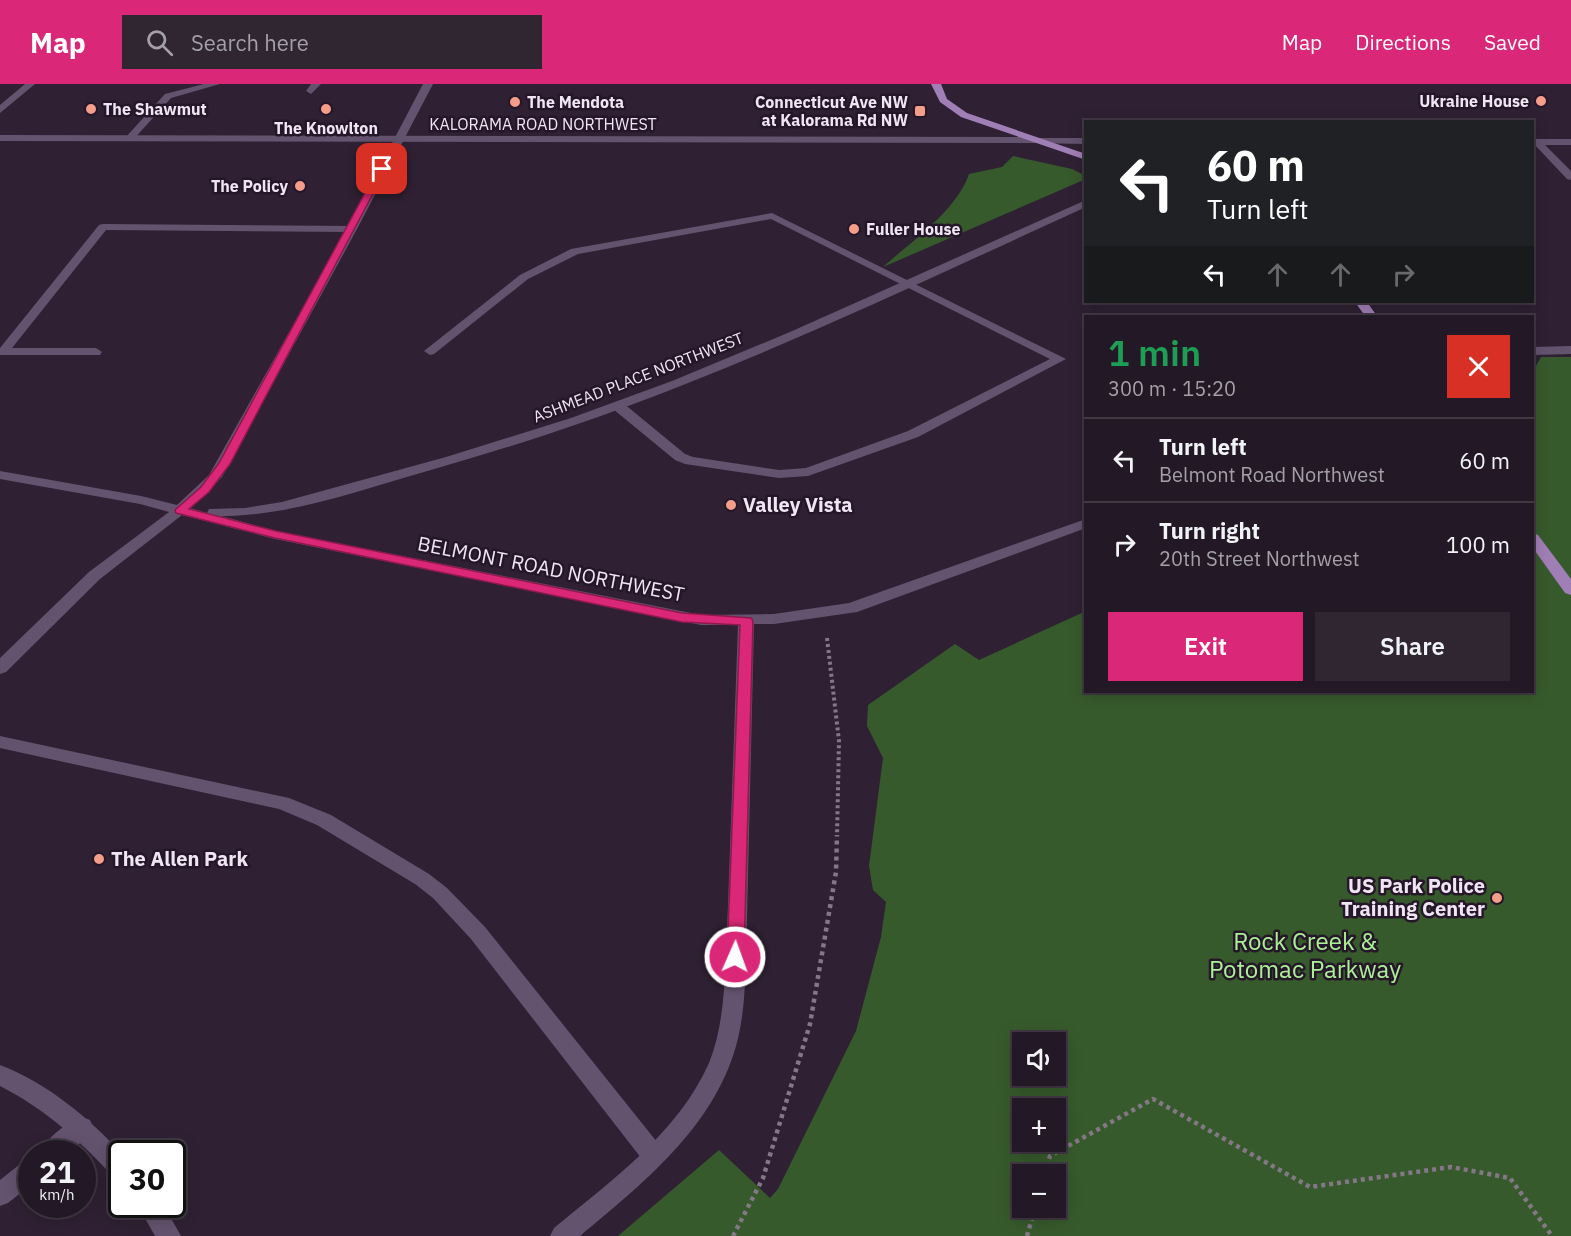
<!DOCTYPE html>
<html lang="en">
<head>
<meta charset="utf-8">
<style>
  :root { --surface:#231926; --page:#2f2632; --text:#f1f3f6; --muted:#a3a0a7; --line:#403843; --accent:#db2777 }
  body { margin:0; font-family:"IBM Plex Sans",sans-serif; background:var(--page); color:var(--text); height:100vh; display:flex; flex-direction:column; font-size:22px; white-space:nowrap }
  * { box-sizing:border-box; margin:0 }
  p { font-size:20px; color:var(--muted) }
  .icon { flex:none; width:33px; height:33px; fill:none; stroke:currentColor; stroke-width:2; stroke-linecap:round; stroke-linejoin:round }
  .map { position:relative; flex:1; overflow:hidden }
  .details { position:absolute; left:1084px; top:231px; width:450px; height:378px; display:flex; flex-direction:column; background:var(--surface); border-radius:0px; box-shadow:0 3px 15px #0003,0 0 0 2px var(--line) }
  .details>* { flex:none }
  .top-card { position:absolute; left:1084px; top:36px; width:450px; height:183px; border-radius:0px; box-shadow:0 3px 15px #0003,0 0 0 2px var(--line); background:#202124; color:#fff; overflow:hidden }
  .tools { position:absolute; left:1012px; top:948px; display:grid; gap:12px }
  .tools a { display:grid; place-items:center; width:54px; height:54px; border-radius:0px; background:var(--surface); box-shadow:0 3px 15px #0003,0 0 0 2px var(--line); font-size:30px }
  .speed { position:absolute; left:18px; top:1056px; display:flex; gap:12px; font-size:30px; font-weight:700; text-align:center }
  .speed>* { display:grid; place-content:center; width:78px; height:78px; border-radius:50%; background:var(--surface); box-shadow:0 3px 15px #0003,0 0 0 2px var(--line); line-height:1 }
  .speed small { font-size:15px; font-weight:400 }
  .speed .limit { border:3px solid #111; border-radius:9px; background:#fff; color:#111 }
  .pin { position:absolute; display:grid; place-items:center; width:51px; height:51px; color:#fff; margin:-26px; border-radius:12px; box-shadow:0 3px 9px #0006 }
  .me { position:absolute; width:66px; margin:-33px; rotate:2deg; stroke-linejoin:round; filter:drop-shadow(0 0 4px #0008) }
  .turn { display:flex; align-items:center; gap:21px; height:126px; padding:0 24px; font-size:27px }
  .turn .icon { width:78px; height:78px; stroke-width:2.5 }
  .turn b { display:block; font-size:42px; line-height:51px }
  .lanes { display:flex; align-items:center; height:57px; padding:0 24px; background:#0003; justify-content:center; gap:30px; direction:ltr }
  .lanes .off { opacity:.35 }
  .round { display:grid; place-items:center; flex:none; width:63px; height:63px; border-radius:0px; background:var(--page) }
  .overview { display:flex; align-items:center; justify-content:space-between; height:102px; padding:0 24px }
  h1 { font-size:36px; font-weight:600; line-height:45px; color:#1e9e55 }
  .button { display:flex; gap:12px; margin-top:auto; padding:12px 24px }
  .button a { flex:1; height:69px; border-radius:0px; background:var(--accent); color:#fff; font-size:24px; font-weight:600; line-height:69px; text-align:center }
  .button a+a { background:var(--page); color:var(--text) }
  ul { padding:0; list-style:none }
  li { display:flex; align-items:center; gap:18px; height:84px; padding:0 24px; border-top:2px solid var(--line) }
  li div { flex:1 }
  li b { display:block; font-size:22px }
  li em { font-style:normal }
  header { display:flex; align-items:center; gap:36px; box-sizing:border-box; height:84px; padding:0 30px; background:var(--accent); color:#fff }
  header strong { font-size:28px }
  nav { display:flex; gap:33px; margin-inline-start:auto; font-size:21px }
  .search { width:420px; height:54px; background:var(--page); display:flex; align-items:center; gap:15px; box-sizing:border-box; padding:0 21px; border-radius:0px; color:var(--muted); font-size:22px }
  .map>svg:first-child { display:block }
  .green { fill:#375a2c; fill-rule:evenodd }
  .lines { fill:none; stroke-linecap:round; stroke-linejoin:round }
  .path-far1 { stroke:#847887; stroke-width:4; stroke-dasharray:3 3; stroke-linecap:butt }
  .path { stroke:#847887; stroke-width:4.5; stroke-dasharray:4 4; stroke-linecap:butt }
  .service { fill:#64536f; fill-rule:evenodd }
  .minor { fill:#64536f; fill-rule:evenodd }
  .tertiary { fill:#64536f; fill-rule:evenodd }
  .primary { fill:#a07eb6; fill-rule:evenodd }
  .route { fill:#db2777; stroke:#8e194d; stroke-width:1.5 }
  .poi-dot { fill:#f49e8a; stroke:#251729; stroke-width:2 }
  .labels { text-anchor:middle; stroke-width:5; stroke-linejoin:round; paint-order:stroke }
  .far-poi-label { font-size:16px; font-weight:bold; fill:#f0e6f3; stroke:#251729; text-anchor:end }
  .far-street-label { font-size:16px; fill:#f0e6f3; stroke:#251729 }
  .poi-label { font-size:20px; font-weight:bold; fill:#f0e6f3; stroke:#251729; text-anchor:start }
  .street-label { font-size:20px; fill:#f0e6f3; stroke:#251729 }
  .near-park-label { font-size:24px; fill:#abef96; stroke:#251729 }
</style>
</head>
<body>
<header>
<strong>Map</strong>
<div class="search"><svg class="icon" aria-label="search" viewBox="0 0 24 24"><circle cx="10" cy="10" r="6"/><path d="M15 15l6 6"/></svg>Search here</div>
<nav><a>Map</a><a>Directions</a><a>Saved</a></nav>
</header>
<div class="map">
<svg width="1571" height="1152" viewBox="0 0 1571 1152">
  <rect width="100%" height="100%" fill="#2f2133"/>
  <g class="green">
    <path d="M1013,72L1072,85L1086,92V95L883,183C911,158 957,126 969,90L1002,83Z"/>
    <path d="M1541,273H1571V1152H618L719,1066L770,1114L778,1105L856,947L881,853L886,818L873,806L869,782L883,674L867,642L868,621L955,560L979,576L1086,527V608H1533V287ZM1023,958H1056V992H1023ZM1023,1024H1056V1058H1023ZM1023,1090H1056V1124H1023Z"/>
  </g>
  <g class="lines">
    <path class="path-far1" d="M827,554L839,657L837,752"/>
    <g class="path">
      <path d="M1044,1090L1050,1072L1153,1015L1310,1103L1451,1083L1510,1094L1552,1152"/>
      <path d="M733,1152L763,1094L810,940L836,788L837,751"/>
      <path d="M1027,1152L1035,1124"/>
    </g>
    <g class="service">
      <path d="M204,0H220L171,14L132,57H126V53L165,10Z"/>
      <path d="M311,0H321L311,10L306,7Z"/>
      <path d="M1534,56H1540L1571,87V96L1567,95L1534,60Z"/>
      <path d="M772,129L1066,275L918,353L808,392L779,394L685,380L675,376L613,325L611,322L613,319H623L685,370L693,373L779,386L806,384L908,347L1050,275L771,135L578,170L528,195L434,270L430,271L424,267L520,191L571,165Z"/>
      <path d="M103,140L352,142L357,145L352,148L106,146L12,264H96L102,268L100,271H0V264L99,141Z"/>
      <path d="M1571,262V270L1533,271V263Z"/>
      <path d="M0,652L289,714L331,731L429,790L447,804L485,843L661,1063L664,1071L661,1079L653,1082L645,1079L471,855L433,814L415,800L317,741L279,725L0,664Z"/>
      <path d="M82,1033L90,1036L93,1043L90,1050L68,1070H39C45,1055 67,1038 82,1033Z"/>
      <path d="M32,1074V1100L8,1119L0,1122V1096L24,1077Z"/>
    </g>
    <g class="minor">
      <path d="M25,0H35L0,29V21Z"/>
      <path d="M423,0H433L357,145L222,393L190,424L207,429L209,425L245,424L282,418L446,373L571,334L672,297L790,248L1086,116V123C952,184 820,247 683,301C598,335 512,363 424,388C358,407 289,432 221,432L276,447L701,531L774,530L849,519L1086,435V444L857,528L774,540H754L746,876C745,904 744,934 736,962C713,1044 642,1100 580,1152H550L554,1144C611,1097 678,1049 709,979C722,947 724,910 726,876L738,541H701L275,455L182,431L100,495L6,588L0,590V574L89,488L169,428L140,420L0,395V387L141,412L177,421L209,391L347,145Z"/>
      <path d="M1032,54H1086V60L1035,59L1032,58Z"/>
      <rect x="1533" y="55" width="38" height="6"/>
      <path d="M0,981C47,999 88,1033 122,1070V1097L114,1094C81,1057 45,1025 0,1002Z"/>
      <path d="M137,1120H163L181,1152H155Z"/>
    </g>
    <path class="tertiary" d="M0,51L1035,53L1040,56L1035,59L0,57Z"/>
    <g class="primary">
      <path d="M931,0H941L947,15L967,29L1086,70V76L961,33L940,18Z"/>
      <path d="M1355,218H1367L1377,232H1365Z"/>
      <path d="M1533,449L1538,451L1571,495V511L1565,509L1533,464Z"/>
    </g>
  </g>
  <path class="route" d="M382,83L386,85L230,380L209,408L189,425L276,447L682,529L751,534L753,537L744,873L741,878L735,880L729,878L727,873L740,541L682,538L275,454L176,429L175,426L201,403L219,379L378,85Z"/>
  <g class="poi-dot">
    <circle cx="1541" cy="17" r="6"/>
    <circle cx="515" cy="18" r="6"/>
    <circle cx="91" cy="25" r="6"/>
    <circle cx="326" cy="25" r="6"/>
    <rect x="914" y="21" width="12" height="12" rx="3"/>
    <circle cx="300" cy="102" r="6"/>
    <circle cx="854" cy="145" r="6"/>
    <circle cx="731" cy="421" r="6"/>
    <circle cx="99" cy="775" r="6"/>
    <circle cx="1497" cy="814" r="6"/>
  </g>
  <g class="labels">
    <g class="far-poi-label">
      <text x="1529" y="23">Ukraine House</text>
      <text x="527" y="24" text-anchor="start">The Mendota</text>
      <text x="908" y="24">Connecticut Ave NW<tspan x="908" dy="18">at Kalorama Rd NW</tspan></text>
      <text x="103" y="31" text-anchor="start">The Shawmut</text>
      <text x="326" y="50" text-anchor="middle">The Knowlton</text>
      <text x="288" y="108">The Policy</text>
      <text x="866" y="151" text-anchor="start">Fuller House</text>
    </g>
    <g class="far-street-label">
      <text x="543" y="46">KALORAMA ROAD NORTHWEST</text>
      <text transform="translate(638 293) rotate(-21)" y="6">ASHMEAD PLACE NORTHWEST</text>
    </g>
    <g class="poi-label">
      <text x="743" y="428">Valley Vista</text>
      <text x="111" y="782">The Allen Park</text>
      <text x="1485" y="809" text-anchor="end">US Park Police<tspan x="1485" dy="23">Training Center</tspan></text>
    </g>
    <g class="street-label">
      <text transform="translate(551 485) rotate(11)" y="7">BELMONT ROAD NORTHWEST</text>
    </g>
    <g class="near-park-label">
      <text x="1305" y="866">Rock Creek &amp;<tspan x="1305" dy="28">Potomac Parkway</tspan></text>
    </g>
  </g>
</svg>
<div class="tools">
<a><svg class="icon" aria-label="sound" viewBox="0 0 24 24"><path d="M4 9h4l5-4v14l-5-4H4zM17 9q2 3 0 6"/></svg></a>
<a>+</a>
<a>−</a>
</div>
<div class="speed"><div>21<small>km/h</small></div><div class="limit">30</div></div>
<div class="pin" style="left:382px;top:85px;background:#d93025"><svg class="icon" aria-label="arrive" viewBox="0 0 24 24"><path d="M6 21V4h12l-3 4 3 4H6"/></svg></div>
<svg class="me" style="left:735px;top:873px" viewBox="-20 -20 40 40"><circle r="17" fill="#db2777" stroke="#fff" stroke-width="3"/><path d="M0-11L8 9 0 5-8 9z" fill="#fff"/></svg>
<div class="top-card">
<div class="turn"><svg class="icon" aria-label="left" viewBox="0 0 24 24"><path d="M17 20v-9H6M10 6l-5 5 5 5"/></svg><div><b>60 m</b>Turn left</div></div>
<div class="lanes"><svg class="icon" aria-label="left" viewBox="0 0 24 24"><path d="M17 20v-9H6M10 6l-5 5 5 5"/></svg><svg class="icon off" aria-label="ahead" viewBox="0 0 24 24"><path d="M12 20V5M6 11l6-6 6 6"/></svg><svg class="icon off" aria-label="ahead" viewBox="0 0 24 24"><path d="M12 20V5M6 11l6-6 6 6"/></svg><svg class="icon off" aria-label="right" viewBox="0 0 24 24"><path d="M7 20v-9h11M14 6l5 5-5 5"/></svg></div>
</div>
<section class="details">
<div class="overview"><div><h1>1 min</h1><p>300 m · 15:20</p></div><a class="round" style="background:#d93025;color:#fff"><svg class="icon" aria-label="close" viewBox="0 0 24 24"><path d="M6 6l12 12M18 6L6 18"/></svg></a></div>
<ul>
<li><svg class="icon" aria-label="left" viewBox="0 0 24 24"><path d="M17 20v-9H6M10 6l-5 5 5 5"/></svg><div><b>Turn left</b><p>Belmont Road Northwest</p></div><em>60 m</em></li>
<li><svg class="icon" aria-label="right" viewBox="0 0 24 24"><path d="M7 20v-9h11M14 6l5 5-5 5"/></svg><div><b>Turn right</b><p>20th Street Northwest</p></div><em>100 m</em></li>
</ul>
<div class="button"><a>Exit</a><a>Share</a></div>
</section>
</div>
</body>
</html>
